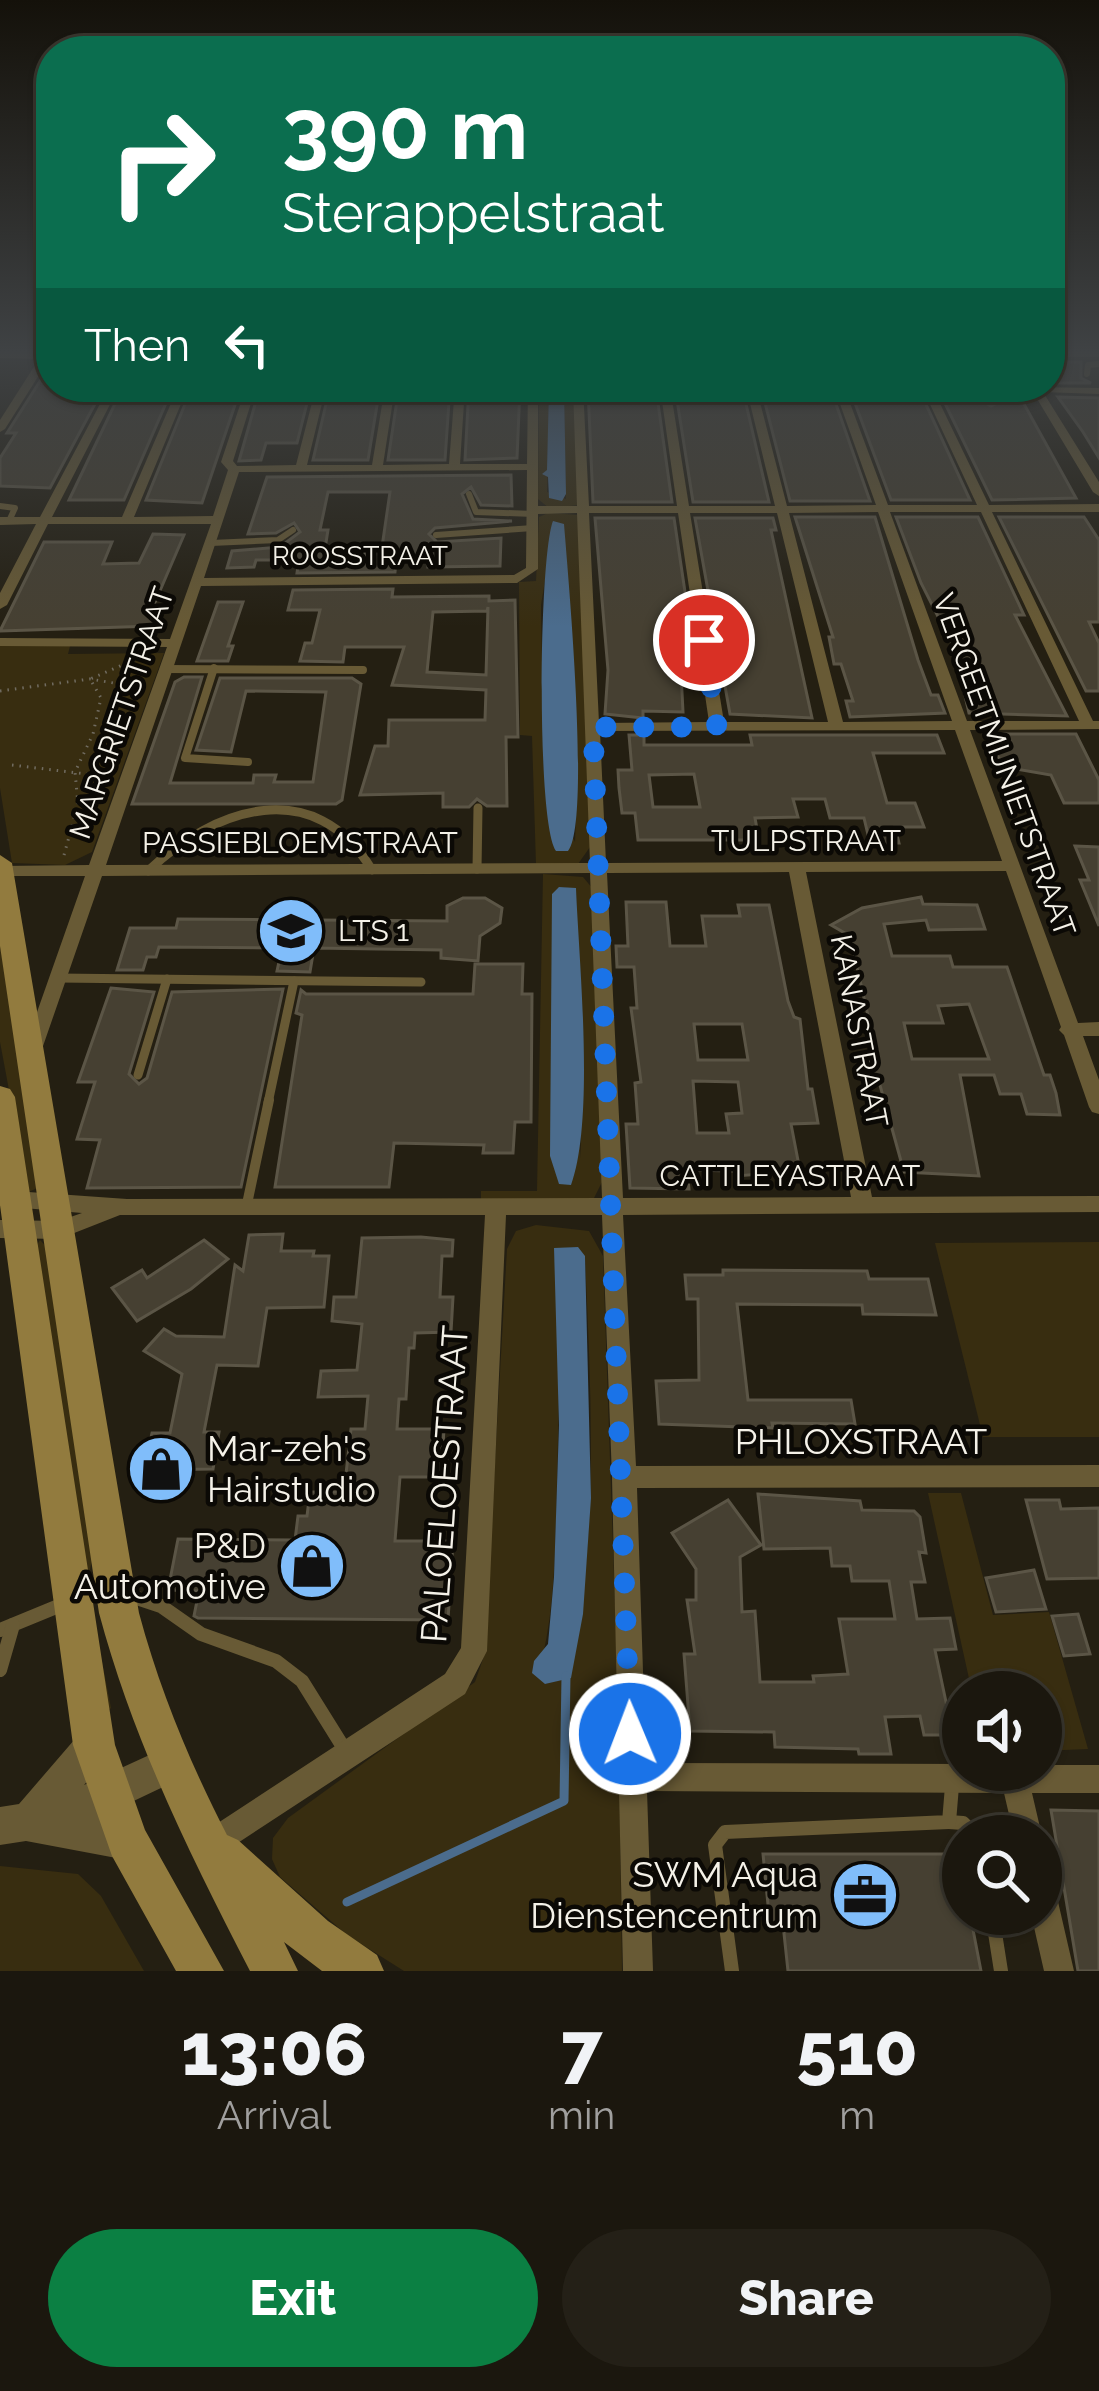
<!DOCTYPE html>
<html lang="en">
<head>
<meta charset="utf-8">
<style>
  :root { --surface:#1b170e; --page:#242017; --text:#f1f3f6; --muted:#a09f9e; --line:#39362e; --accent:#0b8043 }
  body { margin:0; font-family:Raleway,sans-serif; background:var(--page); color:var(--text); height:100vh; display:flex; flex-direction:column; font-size:45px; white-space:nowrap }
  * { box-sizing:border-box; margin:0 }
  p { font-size:39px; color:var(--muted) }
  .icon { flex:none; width:66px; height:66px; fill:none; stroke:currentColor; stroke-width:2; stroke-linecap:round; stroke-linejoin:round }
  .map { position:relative; height:1971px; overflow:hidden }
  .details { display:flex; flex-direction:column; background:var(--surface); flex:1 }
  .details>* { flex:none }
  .top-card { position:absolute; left:36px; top:36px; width:1029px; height:366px; border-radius:48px; box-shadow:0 3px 9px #0004,0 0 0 3px var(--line); background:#0b6e4f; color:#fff; overflow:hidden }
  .controls { position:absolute; left:942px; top:1671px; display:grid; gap:24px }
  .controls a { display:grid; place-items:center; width:120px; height:120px; border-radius:50%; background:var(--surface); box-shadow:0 3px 9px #0004,0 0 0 3px var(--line); font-size:60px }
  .pin { position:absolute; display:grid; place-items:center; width:102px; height:102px; color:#fff; margin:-51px; border:6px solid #fff; border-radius:50%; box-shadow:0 3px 12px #0007 }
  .me { position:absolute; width:132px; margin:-66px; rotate:359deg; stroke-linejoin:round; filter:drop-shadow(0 0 9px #0008) }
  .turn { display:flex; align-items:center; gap:42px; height:252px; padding:0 48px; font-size:54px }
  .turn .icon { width:156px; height:156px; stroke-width:2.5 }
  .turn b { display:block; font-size:84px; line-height:102px }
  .then { display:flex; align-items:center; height:114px; padding:0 48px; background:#0003; gap:24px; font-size:45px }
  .eta { display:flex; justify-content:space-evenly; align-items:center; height:204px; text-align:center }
  .eta b { font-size:72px; font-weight:800; line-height:84px }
  .button { display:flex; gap:24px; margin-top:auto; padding:24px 48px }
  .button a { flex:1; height:138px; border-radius:72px; background:var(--accent); color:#fff; font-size:48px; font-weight:800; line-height:138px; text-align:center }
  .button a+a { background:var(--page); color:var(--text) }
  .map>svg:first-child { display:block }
  .green { fill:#382d10; fill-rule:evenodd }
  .water { fill:#4b6c8d }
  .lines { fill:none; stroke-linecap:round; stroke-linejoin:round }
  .stream { stroke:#4b6c8d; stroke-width:9 }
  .building { fill:#464032; stroke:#5b5546; stroke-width:3; fill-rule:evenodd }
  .path { stroke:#716c61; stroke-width:3; stroke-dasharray:1.5 6; stroke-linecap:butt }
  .service-far4 { stroke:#685a35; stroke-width:6 }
  .service-far3 { stroke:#685a35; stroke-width:8 }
  .service-far2 { stroke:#685a35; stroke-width:9 }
  .service-far1 { stroke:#685a35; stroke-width:10 }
  .service { stroke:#685a35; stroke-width:14 }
  .minor { fill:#685a35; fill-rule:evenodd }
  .tertiary { fill:#685a35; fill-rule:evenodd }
  .secondary { fill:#927b3e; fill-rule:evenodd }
  .route { stroke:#1a73e8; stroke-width:21; stroke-dasharray:0 37.8 }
  .labels { text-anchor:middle; stroke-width:9; stroke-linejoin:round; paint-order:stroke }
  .far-street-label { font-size:27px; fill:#f4f1e8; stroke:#0b0905 }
  .street-label { font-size:30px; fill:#f4f1e8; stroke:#0b0905 }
  .poi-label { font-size:30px; fill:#f4f1e8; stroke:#0b0905; text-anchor:start }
  .near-street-label { font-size:36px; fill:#f4f1e8; stroke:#0b0905 }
  .near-poi-label { font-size:36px; fill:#f4f1e8; stroke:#0b0905; text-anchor:end }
</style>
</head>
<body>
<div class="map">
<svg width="1099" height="1971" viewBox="0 0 1099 1971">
  <rect width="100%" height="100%" fill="#241f12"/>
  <g class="green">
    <path d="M539,387H549L547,492L566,499L564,387H575L580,505L549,508L538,499Z"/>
    <path d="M548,513L579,515L590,847L578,864L536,865L532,736L520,735L519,582L536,581L539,517ZM547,568L577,784L575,842L544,773L541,605Z"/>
    <path d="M0,646H70L68,654L164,653L92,852L65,865L12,863L0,788Z"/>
    <path d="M543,874L583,877L593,889L602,1182L593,1200L481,1207V1191H537ZM559,887L576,889L581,1158Z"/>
    <path d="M0,944L38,1188L28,1192L0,1042Z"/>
    <path d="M536,1225L589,1231L603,1256L618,1693L622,1971H404L347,1935L280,1877L272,1859L273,1838L288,1818L475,1682L484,1656L507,1249L516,1231ZM577,1247L585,1257C591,1397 600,1540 568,1678L545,1684L538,1675C556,1612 555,1547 557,1481C559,1404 561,1326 554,1249Z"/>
    <path d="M40,1240L52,1253L67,1332L96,1541L87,1584L111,1708L104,1714L87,1638L35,1248Z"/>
    <path d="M1099,1242V1437H983L935,1243Z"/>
    <path d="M928,1493H961L993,1615L1049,1612L1088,1749L1041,1751V1692H972Z"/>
    <path d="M0,1866L78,1874L101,1896L144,1971H0Z"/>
  </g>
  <g class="water">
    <path d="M549,387H564L566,494L562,501L549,498L548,477L542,474L547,470Z"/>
    <path d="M553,521L564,524C568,574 591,822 568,851H556C536,823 539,557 553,521Z"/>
    <path d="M559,887L576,888C579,963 595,1119 571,1185L559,1184L550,1156L552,894Z"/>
    <path d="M578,1247L585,1256L591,1498L583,1614L571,1678L545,1684L532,1673L534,1661L548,1644L554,1577L559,1425L554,1248Z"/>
  </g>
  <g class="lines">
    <path class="stream" d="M347,1902L564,1801L566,1676"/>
  </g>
  <g class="building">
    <path d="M1050,362H1081V378L1091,383H1050Z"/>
    <path d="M51,364V387H104L50,488L0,486V458L16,433H7Z"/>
    <path d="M123,387H173L124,500H69Z"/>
    <path d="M192,387H241L202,503L146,500Z"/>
    <path d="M260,387H311L297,443H266L261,460L239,461Z"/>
    <path d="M330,387H380L368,460H313Z"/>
    <path d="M399,387H450L445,460H388Z"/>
    <path d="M469,387H520L517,458L465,460Z"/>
    <path d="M675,387H742L769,502H693Z"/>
    <path d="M761,387H830L870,501H790Z"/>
    <path d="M849,387H918L970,500H891Z"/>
    <path d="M937,387H983L984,402L991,406L997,403L998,395H1019L1076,498L992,500Z"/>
    <path d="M588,388L656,389L672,502H593Z"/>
    <path d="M1058,397L1099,398V458L1083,432Z"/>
    <path d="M511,475L512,506L481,505L471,487L462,494L473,519L512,521L435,528L429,534L437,542L501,538L500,566L428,567V561H396L395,572L297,573L299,560H256L254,567L227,568L232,551L280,547L300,532L294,523L276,533L248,534L267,477ZM328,492H390L381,554L324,555L328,530H320Z"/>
    <path d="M795,517H875L918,660L931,695H938L945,713L850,717L846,701H853L841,664H834L829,637H833Z"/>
    <path d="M896,517H978L1024,615H1015L1067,716L969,713L954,648L921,583Z"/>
    <path d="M999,517H1084L1099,540V622H1089L1099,643V691H1086Z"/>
    <path d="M595,518H674L688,612H678L683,712L643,711V718L605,714L608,670Z"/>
    <path d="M695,518H773L776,530H771L812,718L730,714Z"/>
    <path d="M153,534L184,535L153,607H159L154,626L0,631L44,542H112L103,564L139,563Z"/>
    <path d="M393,589L392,597L489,596V601L515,600L518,737H506L507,806H487L477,799L469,807H443V793L360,795L375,746H388L389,720H485L486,690L392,685L404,647H345L343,662L300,661L305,643H312L320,610H288L293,590ZM488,607L486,675L427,672L433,612L487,611Z"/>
    <path d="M218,602H243L228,646H233L228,661H197Z"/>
    <path d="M184,677H202L170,783H253L254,775H276L274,782H313L326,692L246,691L231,752L196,750L220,678H352L361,684L342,800L336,804H132L175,682Z"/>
    <path d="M985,734H1076L1099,780V803H1064L1051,775L1004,767Z"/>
    <path d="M629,735H644V745H752L750,735H937L944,753H873L887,803H915L924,827H895L899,843H870L864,818H830L825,799H793L798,817L755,818L759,840H638L635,813H622L619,788L618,770H632ZM694,774L700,807H653L649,775Z"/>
    <path d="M1075,846L1099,847V926L1080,880H1089Z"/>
    <path d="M921,897L923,904L977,905L985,929L929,930L926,920L884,924L892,956H950L953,967H1007L1044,1075H1050L1056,1093L1060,1115L1027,1114L1021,1094H1000L994,1075H960L979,1176L904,1172L878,1078H869L865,1060H878L850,936L831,925L862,908ZM969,1004L989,1059H912L904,1023H943L938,1006Z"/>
    <path d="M463,898H485L502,908L500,923L480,936L478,961L441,958V950L314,948L310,972L277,971L282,948L159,947L156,957H147L143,970H117L130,928H176L178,919L447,921V906Z"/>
    <path d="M626,902H666L670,946H706L702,916H740L738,905H769L788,1001L794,1017L800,1019L808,1089H812L818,1123L791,1124L800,1171L736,1176L735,1171L687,1170L689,1189L630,1188L626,1124H638L635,1083L641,1082L631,1008H637L634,967H617L616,946H628ZM694,1024H742L748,1060H698ZM693,1081L738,1082L742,1113L726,1114L729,1133H697Z"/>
    <path d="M475,964H523L522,994H532L531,1122H515L513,1153H483L484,1145L394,1143L389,1187H275L302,1015L296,1013L301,990L306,994H473Z"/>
    <path d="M111,988L154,992L129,1074L139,1084L147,1078L172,992L283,989L241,1187L87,1188L100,1140L77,1139L95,1082H78Z"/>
    <path d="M283,1234L281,1251H314L313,1256H329L324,1307L267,1308L258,1366L217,1365L204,1432H219L213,1469L144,1470L152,1433H170L182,1374L144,1351L164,1329L176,1336L224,1337L235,1265L243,1271L249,1235Z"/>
    <path d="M421,1237L453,1240L452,1256H442L440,1297H453L451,1332L415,1333L414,1348H409L406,1399H399L397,1429H444L441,1477H400L395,1541H453L448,1620L198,1618L194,1616L199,1591L168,1590L178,1539L295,1540L298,1516H307L310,1492H344L351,1429H365L368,1396L318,1397L321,1371L357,1370L362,1324L332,1321L334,1297H356L362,1238Z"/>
    <path d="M204,1240L228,1259L191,1289L137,1321L112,1288L142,1270L147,1278Z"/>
    <path d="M723,1270L867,1271L869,1279H928L936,1315L863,1314L862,1305L737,1304L748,1400H851L855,1424L772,1423L773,1428L659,1424L656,1381L699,1380L698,1299H687L685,1275H723Z"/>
    <path d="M758,1494L860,1501L862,1510L914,1511L920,1517L926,1553L919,1552L925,1582H911L917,1619L950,1618L956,1649L935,1650L953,1735H924L920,1716L885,1717L891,1754H859L858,1749L775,1747L774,1732L690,1731L684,1654H695L687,1600H696V1569L672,1533L728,1500L761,1545L740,1557L742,1612L755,1611L760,1682H814L813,1676L848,1674L839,1619H895L889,1581H852L850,1566H832L830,1548L764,1549Z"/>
    <path d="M1026,1500H1059L1061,1509L1099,1508V1578L1047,1579Z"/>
    <path d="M1034,1570L1046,1609L996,1612L986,1578Z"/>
    <path d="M1078,1614L1090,1654L1064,1656L1052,1616Z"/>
    <path d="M1051,1810L1099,1811V1971H1078Z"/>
    <path d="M763,1854H959L963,1914H970L981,1971H788L783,1924L770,1925Z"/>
  </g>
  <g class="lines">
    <g class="path">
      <path d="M0,691L90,679L143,688"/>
      <path d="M12,765L111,777"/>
      <path d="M64,855L78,804L75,772L93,734L101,698L90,679L141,657"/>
    </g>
    <g class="service-far4">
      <path d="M0,355L46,356"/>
      <path d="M1087,374L1088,365L1099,364"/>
      <path d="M991,399L990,388L1035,387"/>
      <path d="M469,494L476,512L534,514"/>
      <path d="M0,506L15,508L9,521"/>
      <path d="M436,535L533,528"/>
      <path d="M211,543L278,540L293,530"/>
    </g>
    <g class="service-far3">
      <path d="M214,668L185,758L248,762"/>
      <path d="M164,669L363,670"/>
    </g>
    <g class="service-far2">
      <path d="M477,869L478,808"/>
      <path d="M148,871C215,807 315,774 372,870"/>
      <path d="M58,978L421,982"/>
      <path d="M138,1075L167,979"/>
      <path d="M268,1103L294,981"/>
    </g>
    <path class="service-far1" d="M247,1204L269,1100"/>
    <g class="service">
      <path d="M128,1595L161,1606L201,1634L276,1661L302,1681L345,1750"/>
      <path d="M0,1630L61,1605"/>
      <path d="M0,1670L13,1625"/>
      <path d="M949,1822L963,1823L976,1836"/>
      <path d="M992,1914L1001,1971"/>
      <path d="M732,1971L715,1845L725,1832L949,1822L952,1786"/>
    </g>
    <g class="minor">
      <path d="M44,351H51V356L5,429L0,432V420Z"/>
      <rect x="1050" y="351" width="49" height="6"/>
      <path d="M109,387H119L52,517H122L178,387H188L134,517L213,516L228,470L221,462L246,387H256L233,461L237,466L296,465L316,387H326L307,465H372L385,387H395L383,465L449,464L455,387H465L460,464H527L528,387H538V506H577L573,387H583L589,506H677L660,387H670L689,506H775L746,387H756L787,506L876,505L834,387H844L888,505H977L922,387H932L989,505L1099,504V512H992L1093,721H1099V729L970,730L1078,1023L1099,1022V1036H1083L1099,1080V1114L1092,1112L1089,1107L1064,1035L1059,1030L1061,1027L1006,871L806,872L872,1197L1099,1196V1212L623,1215L636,1466L1099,1465V1487L637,1488L646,1763L963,1764V1770H1041V1765H1099V1793H1032L1042,1836L1041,1839V1836H1014L1004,1793L647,1791L653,1971H623L612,1477L602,1215H506L487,1651L465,1694L221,1854L211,1858L201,1854L197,1844L201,1834L445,1674L461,1648L485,1215H120L59,1239L0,1238V1220L59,1221L82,1213L0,1206V1190L127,1199L602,1198L590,873L102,876L42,1049L40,1054H26L24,1049L85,876H0V866L89,865L167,647L0,646V638L170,639L211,524H48L7,605L0,609V593L36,524L0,525V517H40ZM527,470L526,568L514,575L204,578L239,472ZM878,512L952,721L843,722L789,513ZM890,512H981L1079,721H967ZM577,513L590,863L106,865L201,586L517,583L538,569V514ZM589,513H678L709,722L599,723ZM690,513H777L828,722H724ZM955,730L1002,861L606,863L600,731ZM789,872L851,1197L623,1198L607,873Z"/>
      <path d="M1030,387L1099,388V394L1043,392L1099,482V496L1093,492Z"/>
      <path d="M1041,1878L1051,1883L1056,1893L1074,1971H1044L1031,1914H1041Z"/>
    </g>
    <path class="tertiary" d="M94,1727L107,1732L112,1745L107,1758L84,1785L169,1746L182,1752L188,1765L182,1778L100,1817L141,1827L146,1841L141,1855L127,1860L26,1841L0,1845V1807L19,1804L81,1732Z"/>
    <g class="secondary">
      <path d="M0,855L12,863L139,1613C160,1691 190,1763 227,1835L238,1840L328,1921L377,1955L384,1971H322L284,1942L298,1971H250C190,1855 133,1740 99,1613L0,946Z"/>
      <path d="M0,1086L10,1089L15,1097L115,1745L145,1830L224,1971H176L112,1856L73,1745L0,1205Z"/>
    </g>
  </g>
  <linearGradient id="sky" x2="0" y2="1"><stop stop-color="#14110a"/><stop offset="0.56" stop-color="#3f4244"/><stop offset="1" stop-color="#3f4244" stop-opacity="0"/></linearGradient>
  <rect width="1099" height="627" fill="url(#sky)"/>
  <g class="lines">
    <path class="route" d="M630,1734L593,727H717L704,640"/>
  </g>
  <defs>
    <symbol id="school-disc" viewBox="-11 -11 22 22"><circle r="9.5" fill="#80bdfa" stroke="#0b0905"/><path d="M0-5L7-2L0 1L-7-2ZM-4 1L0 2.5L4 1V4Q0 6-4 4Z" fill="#111"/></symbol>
    <symbol id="shop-disc" viewBox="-11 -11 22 22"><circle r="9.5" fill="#80bdfa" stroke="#0b0905"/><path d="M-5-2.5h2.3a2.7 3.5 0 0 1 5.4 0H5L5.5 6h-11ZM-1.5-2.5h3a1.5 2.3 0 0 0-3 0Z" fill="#111"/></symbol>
    <symbol id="office-disc" viewBox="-11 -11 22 22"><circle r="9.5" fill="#80bdfa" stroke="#0b0905"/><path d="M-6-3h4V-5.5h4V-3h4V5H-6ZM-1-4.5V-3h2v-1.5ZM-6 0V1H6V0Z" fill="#111"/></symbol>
  </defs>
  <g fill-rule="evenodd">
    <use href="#school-disc" x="253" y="893" width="76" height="76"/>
    <use href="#shop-disc" x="123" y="1431" width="76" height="76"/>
    <use href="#shop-disc" x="274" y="1528" width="76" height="76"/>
    <use href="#office-disc" x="827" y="1857" width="76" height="76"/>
  </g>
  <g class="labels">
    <g class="far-street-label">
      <text x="360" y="565">ROOSSTRAAT</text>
    </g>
    <g class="street-label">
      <text transform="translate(122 713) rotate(-71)" y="10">MARGRIETSTRAAT</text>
      <text transform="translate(1004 765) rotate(70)" y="10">VERGEETMIJNIETSTRAAT</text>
      <text x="806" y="851">TULPSTRAAT</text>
      <text x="300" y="853">PASSIEBLOEMSTRAAT</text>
      <text transform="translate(859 1031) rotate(79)" y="10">KANASTRAAT</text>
      <text x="790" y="1186">CATTLEYASTRAAT</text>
    </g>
    <g class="poi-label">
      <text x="338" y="941">LTS 1</text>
    </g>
    <g class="near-street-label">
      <text x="861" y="1454">PHLOXSTRAAT</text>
      <text transform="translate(444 1484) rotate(-86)" y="13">PALOELOESTRAAT</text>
    </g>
    <g class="near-poi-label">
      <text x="207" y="1461" text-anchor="start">Mar-zeh's<tspan x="207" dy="41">Hairstudio</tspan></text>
      <text x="266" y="1558">P&amp;D<tspan x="266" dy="41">Automotive</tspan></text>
      <text x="818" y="1887">SWM Aqua<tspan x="818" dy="41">Dienstencentrum</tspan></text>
    </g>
  </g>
</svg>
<div class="controls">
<a><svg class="icon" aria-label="sound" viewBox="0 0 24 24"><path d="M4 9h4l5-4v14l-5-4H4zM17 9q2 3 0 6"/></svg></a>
<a><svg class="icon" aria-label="search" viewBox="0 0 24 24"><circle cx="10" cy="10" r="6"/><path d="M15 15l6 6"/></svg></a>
</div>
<div class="pin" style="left:704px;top:640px;background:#d93025"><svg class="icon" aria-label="arrive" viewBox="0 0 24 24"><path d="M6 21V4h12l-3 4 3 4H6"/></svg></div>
<svg class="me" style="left:630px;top:1734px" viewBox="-20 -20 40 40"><circle r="17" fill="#1a73e8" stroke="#fff" stroke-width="3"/><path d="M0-11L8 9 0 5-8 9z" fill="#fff"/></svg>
<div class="top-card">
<div class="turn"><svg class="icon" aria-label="right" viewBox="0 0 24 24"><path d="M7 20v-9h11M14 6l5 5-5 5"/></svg><div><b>390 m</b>Sterappelstraat</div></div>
<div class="then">Then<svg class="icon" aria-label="left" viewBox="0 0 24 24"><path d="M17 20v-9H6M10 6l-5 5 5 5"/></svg></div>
</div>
</div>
<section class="details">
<div class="eta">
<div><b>13:06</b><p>Arrival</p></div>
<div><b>7</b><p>min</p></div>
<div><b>510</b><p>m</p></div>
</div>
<div class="button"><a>Exit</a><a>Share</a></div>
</section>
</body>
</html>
